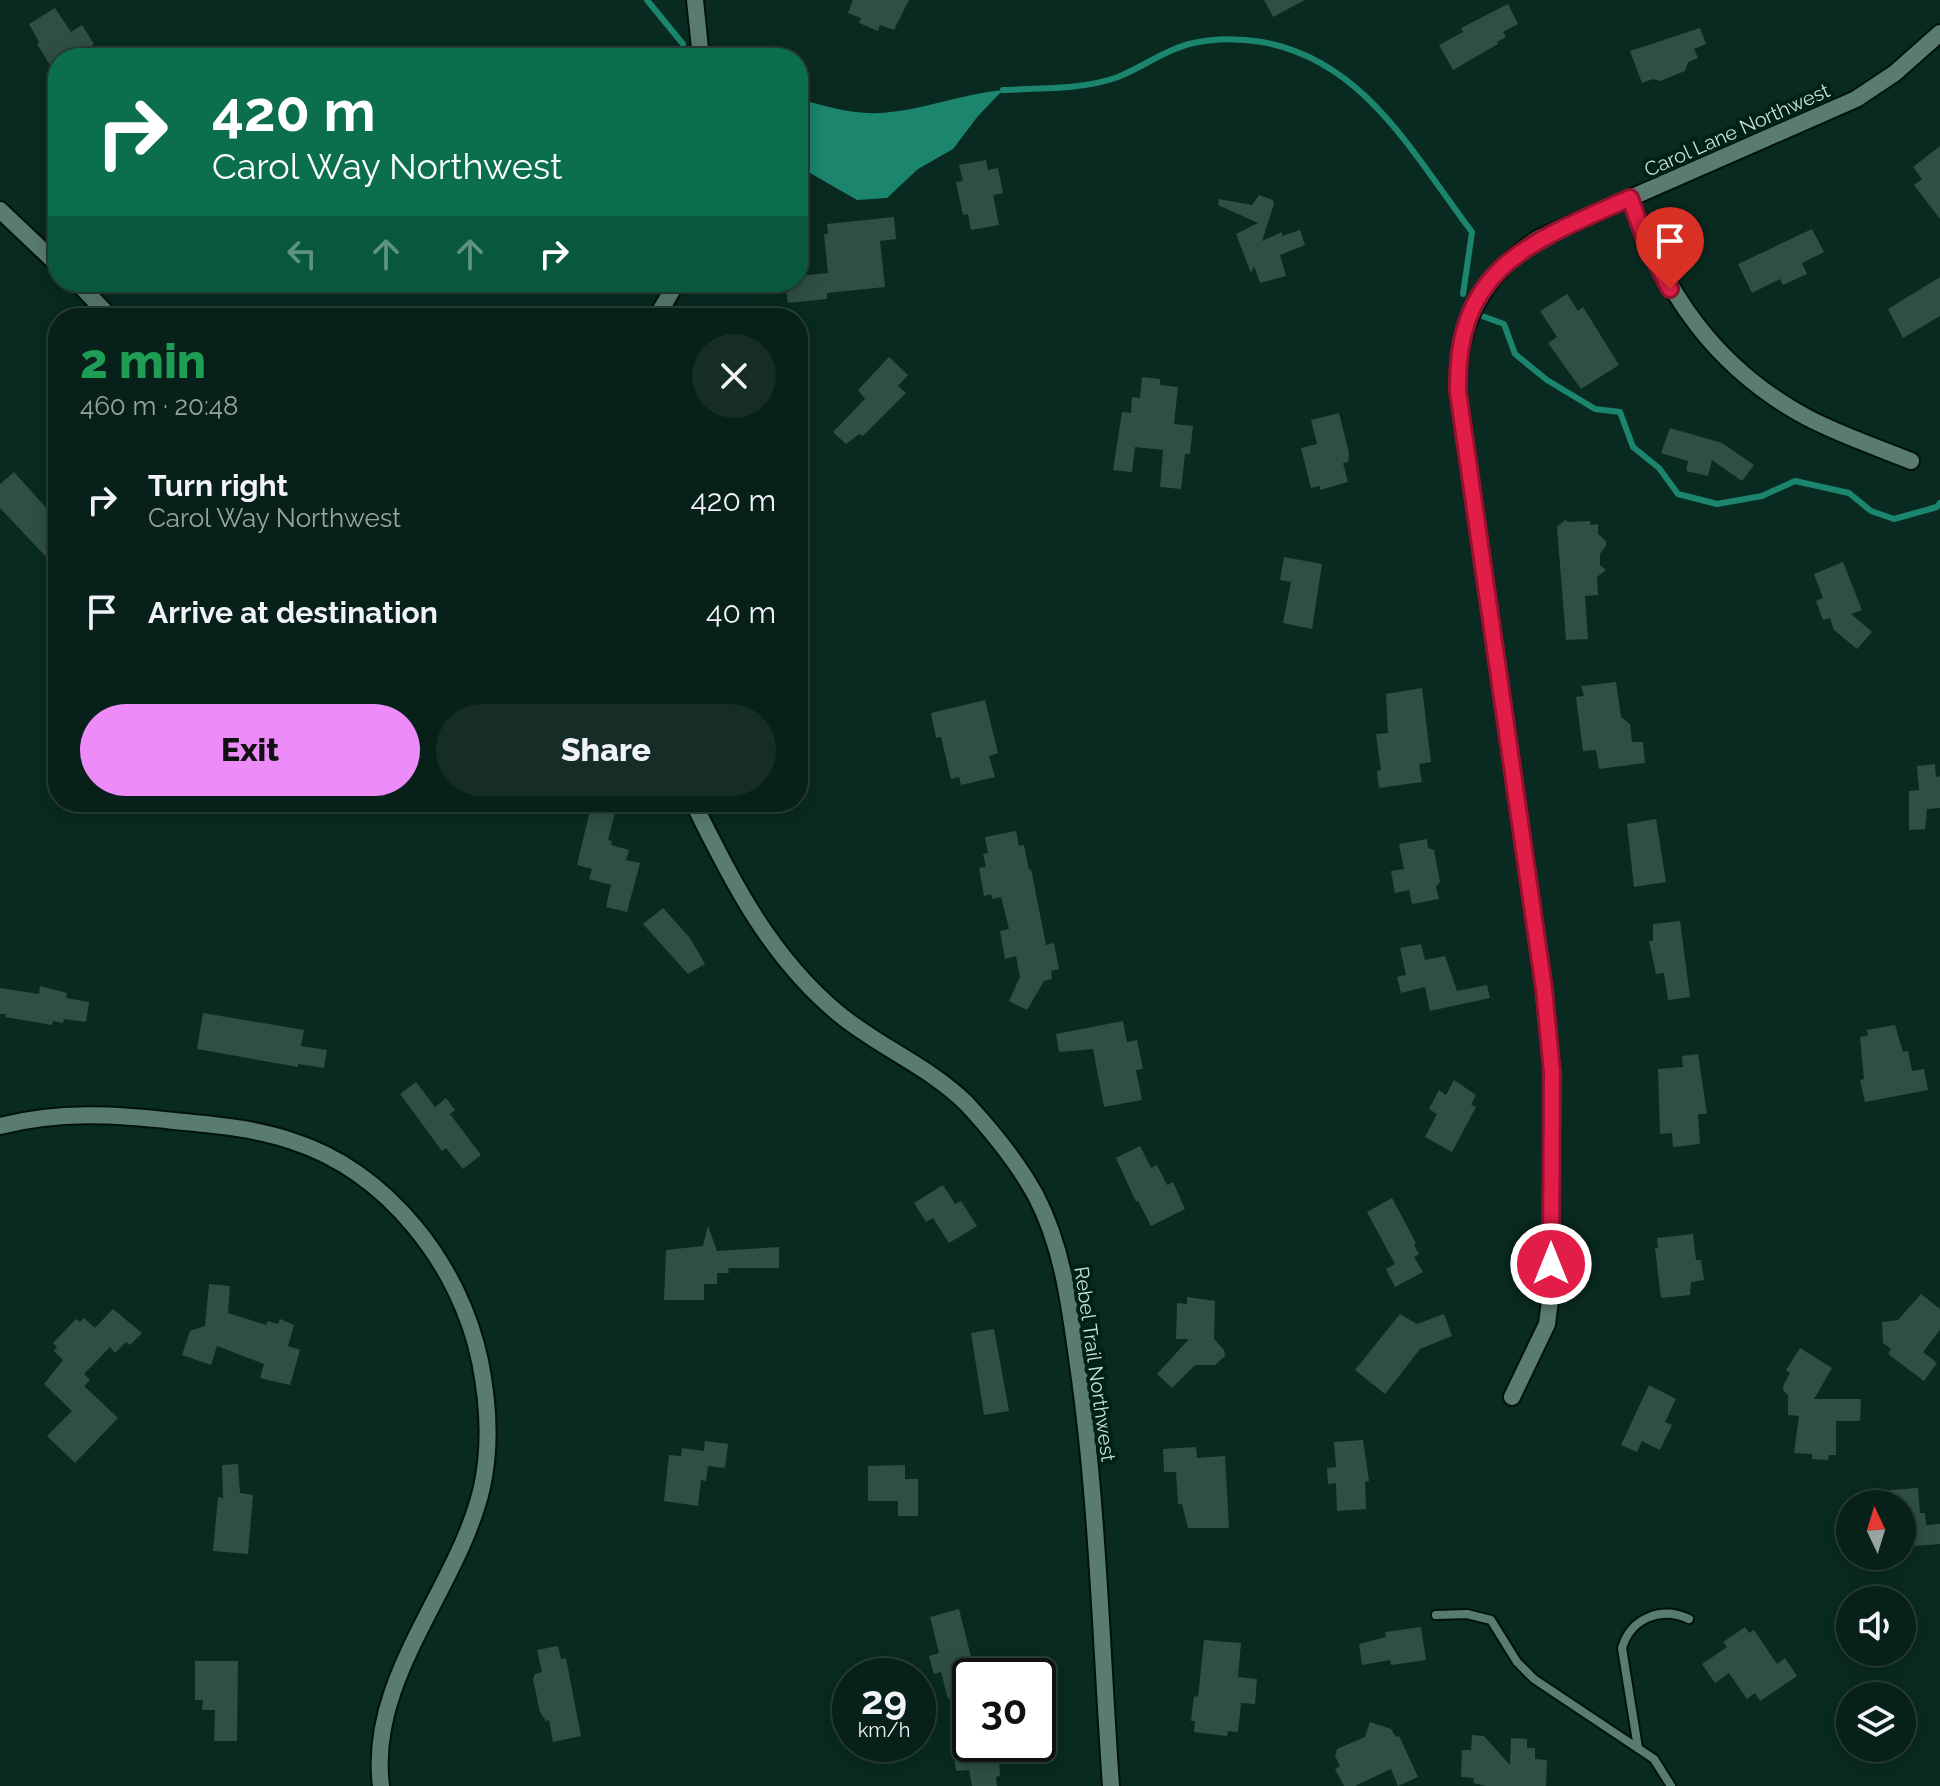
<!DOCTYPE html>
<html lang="en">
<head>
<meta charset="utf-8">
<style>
  :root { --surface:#072019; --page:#152d26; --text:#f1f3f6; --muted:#98a3a2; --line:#283e38; --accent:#ed8cf9 }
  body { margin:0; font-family:Raleway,sans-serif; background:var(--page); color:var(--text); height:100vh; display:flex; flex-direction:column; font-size:30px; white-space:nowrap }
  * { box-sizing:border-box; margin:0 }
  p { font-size:26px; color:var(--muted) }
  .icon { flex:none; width:44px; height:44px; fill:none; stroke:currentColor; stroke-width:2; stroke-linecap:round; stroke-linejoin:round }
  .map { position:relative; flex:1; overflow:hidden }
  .details { position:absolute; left:48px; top:308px; width:760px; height:504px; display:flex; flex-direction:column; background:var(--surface); border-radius:32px; box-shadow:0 4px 20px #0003,0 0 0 2px var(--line) }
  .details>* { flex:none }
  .top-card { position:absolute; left:48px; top:48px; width:760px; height:244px; border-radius:32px; box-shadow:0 4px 20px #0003,0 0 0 2px var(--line); background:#0b6e4f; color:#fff; overflow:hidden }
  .needle { width:52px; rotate:356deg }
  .controls { position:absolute; left:1836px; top:1490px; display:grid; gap:16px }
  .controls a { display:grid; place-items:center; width:80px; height:80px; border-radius:50%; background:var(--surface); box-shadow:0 4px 20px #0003,0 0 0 2px var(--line); font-size:40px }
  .speed { position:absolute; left:832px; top:1658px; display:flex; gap:16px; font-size:40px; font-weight:700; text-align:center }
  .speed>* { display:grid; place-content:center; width:104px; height:104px; border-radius:50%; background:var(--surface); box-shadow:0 4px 20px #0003,0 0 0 2px var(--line); line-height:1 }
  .speed small { font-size:20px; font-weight:400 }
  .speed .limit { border:4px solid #111; border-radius:12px; background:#fff; color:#111 }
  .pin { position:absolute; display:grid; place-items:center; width:68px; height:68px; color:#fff; margin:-82px -34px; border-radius:50% 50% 50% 0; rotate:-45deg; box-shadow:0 0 8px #0007 }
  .pin .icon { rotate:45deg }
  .me { position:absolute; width:88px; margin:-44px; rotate:0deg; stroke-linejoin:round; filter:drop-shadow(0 0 6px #0008) }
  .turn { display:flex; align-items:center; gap:28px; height:168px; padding:0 32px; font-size:36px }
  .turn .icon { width:104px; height:104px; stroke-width:2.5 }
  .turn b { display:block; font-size:56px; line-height:68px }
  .lanes { display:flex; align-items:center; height:76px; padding:0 32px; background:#0003; justify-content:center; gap:40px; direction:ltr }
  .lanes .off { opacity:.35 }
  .round { display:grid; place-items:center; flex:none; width:84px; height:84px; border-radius:42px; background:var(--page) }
  .headline { display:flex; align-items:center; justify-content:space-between; height:136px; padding:0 32px }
  h1 { font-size:48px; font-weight:800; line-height:60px; color:#1e9e55 }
  .action { display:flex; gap:16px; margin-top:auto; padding:16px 32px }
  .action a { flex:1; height:92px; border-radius:48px; background:var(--accent); color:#111; font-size:32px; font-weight:800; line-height:92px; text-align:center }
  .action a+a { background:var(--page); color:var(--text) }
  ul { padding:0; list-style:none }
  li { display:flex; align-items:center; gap:24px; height:112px; padding:0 32px }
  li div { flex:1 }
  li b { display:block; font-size:30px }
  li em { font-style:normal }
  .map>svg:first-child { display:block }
  .water { fill:#1b866d }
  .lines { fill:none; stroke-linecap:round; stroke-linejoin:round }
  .stream { stroke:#1b866d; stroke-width:6 }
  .building { fill:#2f4f45 }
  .lane-casing { stroke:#00120b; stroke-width:12 }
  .street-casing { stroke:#00120b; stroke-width:20 }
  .lane { stroke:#5a7c70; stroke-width:8 }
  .street { stroke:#5a7c70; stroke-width:16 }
  .route-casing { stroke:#92132f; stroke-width:20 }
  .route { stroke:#e11d48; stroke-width:14 }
  .labels { text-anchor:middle; stroke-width:8; stroke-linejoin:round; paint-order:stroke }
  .street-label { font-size:20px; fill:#ccded7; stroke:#002118 }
</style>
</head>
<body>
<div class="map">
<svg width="1940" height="1786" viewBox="0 0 1940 1786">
  <rect width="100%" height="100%" fill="#092a21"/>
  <path class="water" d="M1003,90L978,116L953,149L918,169L887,198L857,200L798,166V99C823,105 853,115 879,113C921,111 961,94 1003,90Z"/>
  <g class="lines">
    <g class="stream">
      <path d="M647,0L683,44"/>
      <path d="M1003,90C1040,88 1082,90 1118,77C1143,67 1163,51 1189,44C1213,38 1238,38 1262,42C1365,60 1414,156 1472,232L1463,294"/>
      <path d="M1482,316L1504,324L1515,354L1547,380L1595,409L1620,412L1633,447L1659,468L1678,494L1717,504L1762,496L1795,481L1849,493L1871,511L1894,519L1937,507L1940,503"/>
    </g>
  </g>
  <g class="building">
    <path d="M853,0H909L894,30L880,25L878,31L859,23L861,18L848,13Z"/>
    <path d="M1264,0H1305L1273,17Z"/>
    <path d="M1508,4L1518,24L1503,32L1506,37L1497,42L1498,44L1453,70L1439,45L1463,32L1461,28Z"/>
    <path d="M55,8L71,32L82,25L94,44L82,52L86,58H58V78L37,44L39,42L29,24Z"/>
    <path d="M1700,28L1706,44L1694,49L1698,58L1688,62L1685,71L1660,81L1653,79L1642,83L1630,51Z"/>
    <path d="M1940,146V219L1914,185L1922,179L1913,167Z"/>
    <path d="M986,160L988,170L998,168L1003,193L993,195L999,225L971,230L968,214L963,215L956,182L963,181L959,165Z"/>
    <path d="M1259,195L1273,200L1274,204L1262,241L1282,232V236L1300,230L1305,245L1280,255L1286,276L1260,283L1254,266L1251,273L1236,234L1258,223L1218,205L1219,199L1252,205Z"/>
    <path d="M894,217L896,239L880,241L885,287L827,293V299L788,303L785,282H798V276L828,273L824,234H828L827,224Z"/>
    <path d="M1812,229L1824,252L1802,263L1807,274L1783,285L1780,279L1752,293L1738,264Z"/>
    <path d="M1940,277V316L1903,338L1888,309Z"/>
    <path d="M1567,294L1578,311L1583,307L1619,365L1581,389L1548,343L1557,337L1540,311Z"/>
    <path d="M889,357L908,375L898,386L906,393L863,436L859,434L846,444L833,432L865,399L858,390Z"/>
    <path d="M1142,377L1160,379V385L1178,387L1174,424L1193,426L1190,454H1185L1181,489L1160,487L1163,450L1135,447L1132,472L1113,470L1122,412L1131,413L1132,397L1140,398Z"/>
    <path d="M1339,413L1349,453L1348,462L1343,463L1348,482L1320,490V486L1311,488L1301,448L1317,444L1311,420Z"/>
    <path d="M1670,428L1722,443L1754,465L1742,481L1712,460L1708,476L1686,471L1688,461L1661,453Z"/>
    <path d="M14,472L58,521V552L49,560L0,508V484Z"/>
    <path d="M1565,520L1568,522L1590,521V525L1598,524V534L1606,541V546L1600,554V565L1606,570L1597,577L1598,595L1585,596L1588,639L1566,640L1557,527Z"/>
    <path d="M1284,557L1322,564L1312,629L1283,623L1291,582L1280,580Z"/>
    <path d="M1843,562L1862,610L1851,614L1872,632L1857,649L1834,630L1830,618L1823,620L1816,601L1823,598L1814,574Z"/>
    <path d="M1616,682L1621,717L1630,724L1632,742H1643L1645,763L1599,769L1596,750L1583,751L1576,697L1584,696L1581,686Z"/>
    <path d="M1422,688L1431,762L1419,764L1422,782L1379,788L1377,771L1381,770L1376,734L1388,733L1386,694Z"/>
    <path d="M985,700L998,753L989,756L995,777L961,785L959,777L951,779L941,737L936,738L931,713Z"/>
    <path d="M1935,764L1936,777L1940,776V808L1927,809L1925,829L1909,830V791L1919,790L1917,766Z"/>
    <path d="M592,802L617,805L608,840L612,841L611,845L629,850L626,860L640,863L627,912L606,907L611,885L589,879L592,869L577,865Z"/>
    <path d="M1656,819L1666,882L1634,887L1627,824Z"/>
    <path d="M1016,831L1019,846L1024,845L1029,870L1031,869L1046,945L1054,943L1059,969L1051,971L1052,979L1044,981L1027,1010L1009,1001L1020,977L1016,956L1005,959L1000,931L1009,929L1001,897L992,899L991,894L984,896L979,868L986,867L983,854L988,853L985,837Z"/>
    <path d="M1427,839L1428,848L1434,850L1440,882L1436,887L1439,899L1412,904L1409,890L1395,893L1391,871L1404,869L1399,844Z"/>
    <path d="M663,908L690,938L705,964L688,974L643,924Z"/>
    <path d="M1680,921L1690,997L1668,1000L1664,973L1656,974L1649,941H1653V924Z"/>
    <path d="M1421,944L1425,960L1445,956L1457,991L1487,985L1490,998L1430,1011L1425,987L1401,993L1397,977L1406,975L1400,948Z"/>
    <path d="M40,986L67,993L66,998L89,1002L86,1022L64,1019L63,1023L53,1021L52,1025L5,1017L6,1014H0V988L39,994Z"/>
    <path d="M203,1013L304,1030L301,1046L327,1050L324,1068L298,1064V1067L197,1049Z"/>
    <path d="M1123,1021L1127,1042L1137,1040L1143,1069L1136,1070L1142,1100L1104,1107L1093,1049L1059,1052L1056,1034Z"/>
    <path d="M1895,1025L1903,1052L1908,1051L1912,1071L1924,1069L1928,1090L1865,1102L1860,1080L1864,1079L1860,1037L1868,1035L1867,1030Z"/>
    <path d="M1698,1054L1707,1114H1698L1700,1144L1673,1147L1672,1133L1660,1134L1658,1069L1683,1067L1682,1056Z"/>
    <path d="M1454,1080L1476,1095L1471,1105L1476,1107L1452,1152L1425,1137L1437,1114L1429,1109L1439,1090L1446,1095Z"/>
    <path d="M416,1082L435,1107L446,1098L455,1110L450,1114L481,1155L463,1169L446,1148L442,1151L400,1094Z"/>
    <path d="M1140,1146L1151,1168L1157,1165L1167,1185L1173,1182L1185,1209L1151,1226L1138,1201L1136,1202L1116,1158Z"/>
    <path d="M943,1185L955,1204L961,1201L977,1226L949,1243L933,1218L926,1222L914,1203Z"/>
    <path d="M1392,1198L1416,1243L1414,1245L1419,1254L1414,1257L1423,1272L1395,1287L1386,1269L1395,1264L1367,1212Z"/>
    <path d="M708,1226L717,1251L779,1247V1268H728L729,1273H717V1284H704V1300H664L666,1250L703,1246Z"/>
    <path d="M1693,1234L1696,1260H1701L1704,1280L1691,1282L1690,1295L1661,1298L1655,1248H1658L1657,1238Z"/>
    <path d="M209,1284L230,1286L228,1313L266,1325L268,1321L278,1324L280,1319L294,1325L288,1346L300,1350L290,1385L260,1378L264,1364L217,1346L211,1365L182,1355L190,1331L205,1326Z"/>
    <path d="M1921,1294L1940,1309V1330L1923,1352L1937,1363L1924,1381L1888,1354L1891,1349L1883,1343L1882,1322L1898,1320Z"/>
    <path d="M1187,1297L1215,1301L1214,1339L1224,1350L1225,1356L1215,1365H1195L1172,1388L1157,1374L1189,1339H1176L1177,1303L1187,1304Z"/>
    <path d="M113,1309L142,1333L130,1345L126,1342L115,1353L110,1347L84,1374L90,1380L84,1386L118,1418L75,1463L47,1436L72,1411L44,1384L63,1360L54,1351L57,1347L53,1343L76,1319L80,1322L84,1318L95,1328Z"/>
    <path d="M1400,1314L1417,1324L1444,1314L1452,1336L1420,1349L1385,1394L1355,1370Z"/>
    <path d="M994,1329L1009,1411L984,1415L971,1333Z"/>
    <path d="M1800,1348L1832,1368L1814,1399H1861L1860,1421H1836V1455H1829L1828,1460L1812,1459V1454L1794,1453L1799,1416L1788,1415V1395L1783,1390L1784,1384L1790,1373L1786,1370Z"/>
    <path d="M1649,1385L1676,1399L1665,1422L1672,1425L1660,1450L1642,1441L1637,1452L1621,1445Z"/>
    <path d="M1363,1440L1369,1481L1365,1482L1366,1509L1337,1511L1336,1483L1328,1484L1327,1468L1336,1467L1334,1442Z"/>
    <path d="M705,1441L728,1444L725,1468L708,1466L706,1481L701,1480L698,1506L664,1501L669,1455L681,1456L682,1448L704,1451Z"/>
    <path d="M1196,1447L1197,1458L1225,1456L1229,1528H1188L1182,1504H1178L1176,1472H1164L1163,1449Z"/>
    <path d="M238,1464L240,1493L253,1495L248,1554L213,1551L218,1497L223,1498L222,1465Z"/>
    <path d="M905,1465V1479H918V1516H898V1501H868V1466Z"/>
    <path d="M1918,1488L1920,1513H1925L1926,1525L1940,1524V1544L1902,1547V1504H1891L1890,1490Z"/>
    <path d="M959,1609L973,1665L969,1666L972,1676H962L966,1694L948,1699L941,1672L934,1674L929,1656L939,1653L930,1617Z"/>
    <path d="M1421,1627L1426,1660L1391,1665L1390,1660L1362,1665L1359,1644L1386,1637L1385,1632Z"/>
    <path d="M1745,1627L1749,1633L1754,1630L1777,1664L1785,1658L1797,1676L1760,1701L1755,1693L1747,1699L1729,1673L1715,1683L1702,1664L1727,1647L1723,1642Z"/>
    <path d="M1204,1640L1241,1643L1238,1677L1257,1679L1255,1704L1241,1703L1238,1732L1228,1731L1227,1736L1194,1732L1195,1721H1191L1194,1696L1198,1697Z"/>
    <path d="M558,1646L561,1659L566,1658L581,1736L553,1742L549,1720L546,1721L540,1712L533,1679L535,1674L542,1672L537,1650Z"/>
    <path d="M195,1661H238L237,1741H214L215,1710H202L203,1700H195Z"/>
    <path d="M1370,1722L1391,1729L1396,1737L1399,1736L1418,1777L1398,1786L1391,1769L1355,1786H1344L1335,1769L1340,1766L1335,1756L1337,1749L1365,1737Z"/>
    <path d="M1472,1735L1484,1736L1510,1765L1511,1738L1527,1739V1748H1535V1759L1547,1760L1546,1786H1486L1473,1783L1474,1778L1461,1777L1462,1750H1471Z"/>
    <path d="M966,1744H998L1000,1776L996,1777L997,1786H972L969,1770L956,1771L954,1756L967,1755Z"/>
  </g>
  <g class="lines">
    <defs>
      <g id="lane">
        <path d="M1436,1615L1467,1614L1491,1620L1517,1662L1534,1679L1654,1759L1671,1786"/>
        <path d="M1638,1748L1622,1648C1631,1618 1661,1606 1689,1619"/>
      </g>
      <g id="street">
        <path d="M695,0L701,58"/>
        <path d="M1630,198C1665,294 1716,369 1808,418C1841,435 1876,447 1911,461"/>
        <path d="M0,210L58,265"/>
        <path d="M77,282L111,318"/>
        <path d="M656,318L677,282"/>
        <path d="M693,802C731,880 770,957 839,1014C879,1047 930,1067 967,1104C992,1131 1018,1163 1036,1196C1063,1248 1070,1307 1078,1365C1098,1504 1101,1646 1111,1786"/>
        <path d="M0,1126C59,1111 114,1114 174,1121C214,1125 254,1128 292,1141C388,1172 460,1265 480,1361C488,1401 491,1446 482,1487C459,1588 367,1678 381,1786"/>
        <path d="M1512,1397L1547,1324L1551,1293L1552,1072L1544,989L1458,392C1456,325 1483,274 1539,238L1856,99L1895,73L1940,33"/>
      </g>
    </defs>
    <use href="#lane" class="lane-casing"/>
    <use href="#street" class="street-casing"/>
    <use href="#lane" class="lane"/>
    <use href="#street" class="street"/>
  </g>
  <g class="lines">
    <defs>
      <path id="route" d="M1551,1264L1552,1072L1544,989L1458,392C1455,266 1531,242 1630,198L1647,245L1670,289"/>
    </defs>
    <use href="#route" class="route-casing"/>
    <use href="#route" class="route"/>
  </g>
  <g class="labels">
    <g class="street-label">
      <text transform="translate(1737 130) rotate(-24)" y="7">Carol Lane Northwest</text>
      <text transform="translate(1095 1364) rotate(82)" y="7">Rebel Trail Northwest</text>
    </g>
  </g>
</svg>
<div class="controls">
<a><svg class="needle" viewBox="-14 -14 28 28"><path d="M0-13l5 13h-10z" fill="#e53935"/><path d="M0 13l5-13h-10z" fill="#98a3a2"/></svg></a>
<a><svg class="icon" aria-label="sound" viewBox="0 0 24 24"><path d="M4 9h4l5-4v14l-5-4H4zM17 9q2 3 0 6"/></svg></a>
<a><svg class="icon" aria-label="layers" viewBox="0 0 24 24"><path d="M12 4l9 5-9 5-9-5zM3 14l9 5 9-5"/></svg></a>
</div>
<div class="speed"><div>29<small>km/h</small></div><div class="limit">30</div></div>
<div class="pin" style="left:1670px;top:289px;background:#d93025"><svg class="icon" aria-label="arrive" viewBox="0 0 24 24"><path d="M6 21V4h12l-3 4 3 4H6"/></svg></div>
<svg class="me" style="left:1551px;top:1264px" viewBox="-20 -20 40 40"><circle r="17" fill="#e11d48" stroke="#fff" stroke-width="3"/><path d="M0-11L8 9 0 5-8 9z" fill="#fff"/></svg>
<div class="top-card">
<div class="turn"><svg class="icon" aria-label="right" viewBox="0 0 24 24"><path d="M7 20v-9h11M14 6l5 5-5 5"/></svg><div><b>420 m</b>Carol Way Northwest</div></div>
<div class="lanes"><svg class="icon off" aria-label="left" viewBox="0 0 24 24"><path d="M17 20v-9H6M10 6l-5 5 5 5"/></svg><svg class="icon off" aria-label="ahead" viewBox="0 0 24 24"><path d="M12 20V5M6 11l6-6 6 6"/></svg><svg class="icon off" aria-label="ahead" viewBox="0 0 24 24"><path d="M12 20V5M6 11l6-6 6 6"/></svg><svg class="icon" aria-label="right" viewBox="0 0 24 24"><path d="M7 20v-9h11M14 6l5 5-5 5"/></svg></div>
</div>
<section class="details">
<div class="headline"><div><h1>2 min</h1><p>460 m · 20:48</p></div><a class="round"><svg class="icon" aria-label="close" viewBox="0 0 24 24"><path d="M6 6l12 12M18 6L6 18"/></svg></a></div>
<ul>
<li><svg class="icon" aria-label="right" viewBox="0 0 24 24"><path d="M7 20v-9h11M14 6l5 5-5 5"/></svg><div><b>Turn right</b><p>Carol Way Northwest</p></div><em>420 m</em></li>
<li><svg class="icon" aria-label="arrive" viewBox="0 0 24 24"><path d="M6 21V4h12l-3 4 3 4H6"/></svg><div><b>Arrive at destination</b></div><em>40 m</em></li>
</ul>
<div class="action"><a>Exit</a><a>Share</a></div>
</section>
</div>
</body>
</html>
